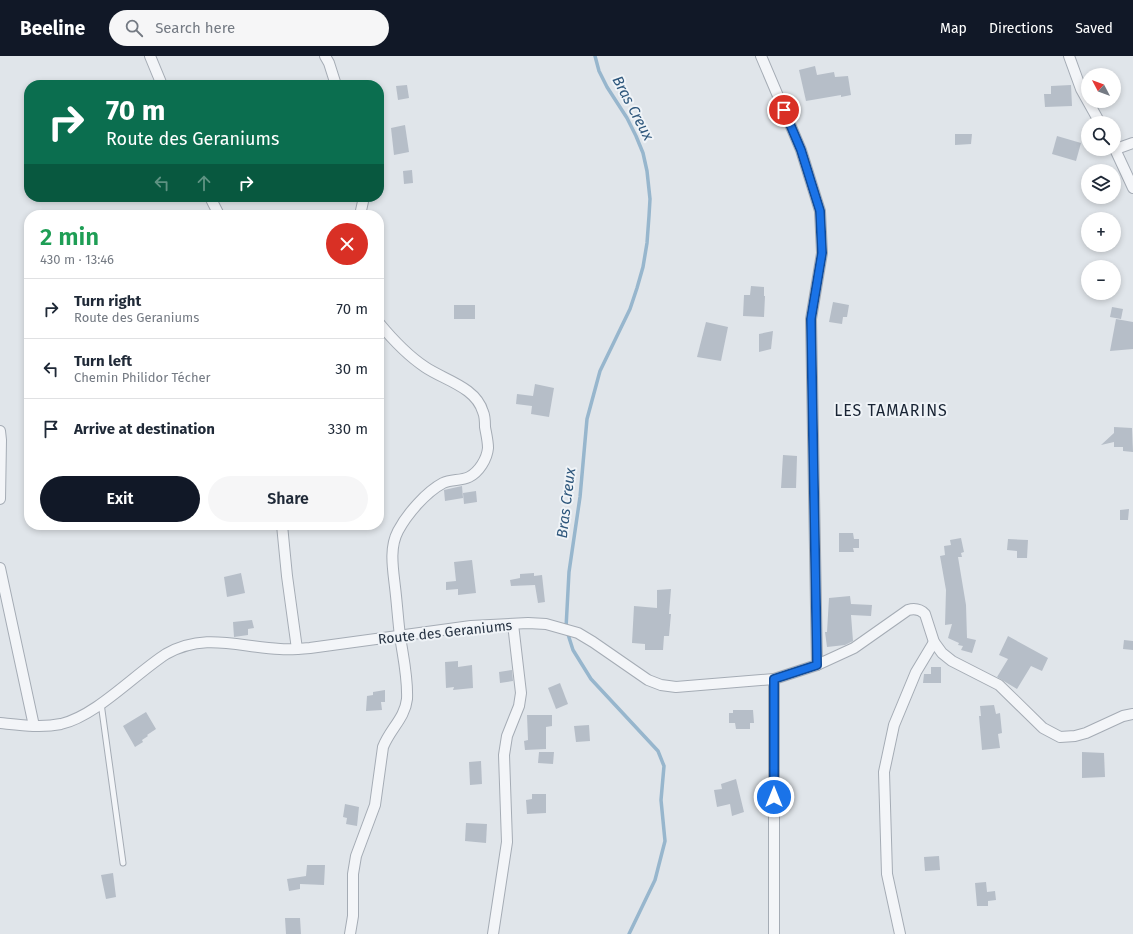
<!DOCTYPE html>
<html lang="en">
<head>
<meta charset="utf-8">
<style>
  :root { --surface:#fff; --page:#f6f6f7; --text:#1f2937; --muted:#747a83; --line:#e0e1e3; --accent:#111827 }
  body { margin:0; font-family:"Fira Sans",sans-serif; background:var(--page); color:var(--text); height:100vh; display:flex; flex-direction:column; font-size:15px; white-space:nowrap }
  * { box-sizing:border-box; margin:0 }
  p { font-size:13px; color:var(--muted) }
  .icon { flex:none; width:22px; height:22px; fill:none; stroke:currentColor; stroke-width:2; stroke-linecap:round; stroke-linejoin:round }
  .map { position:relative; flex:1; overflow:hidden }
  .panel { position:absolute; left:24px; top:154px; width:360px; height:320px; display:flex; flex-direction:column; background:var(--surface); border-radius:16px; box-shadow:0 2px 6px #0003 }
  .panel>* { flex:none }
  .guide { position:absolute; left:24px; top:24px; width:360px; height:122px; border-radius:16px; box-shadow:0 2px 6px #0003; background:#0b6e4f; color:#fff; overflow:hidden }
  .needle { width:26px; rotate:311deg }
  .fabs { position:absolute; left:1081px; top:12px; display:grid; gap:8px }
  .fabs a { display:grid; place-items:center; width:40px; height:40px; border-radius:50%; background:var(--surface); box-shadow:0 2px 6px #0003; font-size:20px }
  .pin { position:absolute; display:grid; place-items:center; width:34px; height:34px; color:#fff; margin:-17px; border:2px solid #fff; border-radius:50%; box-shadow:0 1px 4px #0007 }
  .me { position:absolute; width:44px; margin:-22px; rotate:0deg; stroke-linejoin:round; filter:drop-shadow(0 0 3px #0008) }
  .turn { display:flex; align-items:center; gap:14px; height:84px; padding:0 16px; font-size:18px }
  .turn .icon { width:52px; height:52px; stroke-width:2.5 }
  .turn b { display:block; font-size:28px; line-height:34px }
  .lanes { display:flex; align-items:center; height:38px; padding:0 16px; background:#0003; justify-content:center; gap:20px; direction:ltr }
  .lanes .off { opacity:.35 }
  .round { display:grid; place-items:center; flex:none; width:42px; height:42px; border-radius:21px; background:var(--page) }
  .head { display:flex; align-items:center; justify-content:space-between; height:68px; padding:0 16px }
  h1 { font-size:24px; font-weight:600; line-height:30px; color:#1e9e55 }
  .action { display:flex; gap:8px; margin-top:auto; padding:8px 16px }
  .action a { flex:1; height:46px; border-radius:24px; background:var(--accent); color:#fff; font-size:16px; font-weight:600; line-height:46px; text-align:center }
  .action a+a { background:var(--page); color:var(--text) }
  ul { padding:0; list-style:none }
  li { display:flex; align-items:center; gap:12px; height:60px; padding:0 16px; border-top:1px solid var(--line) }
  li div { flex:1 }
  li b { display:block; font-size:15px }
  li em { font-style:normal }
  header { display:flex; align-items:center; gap:24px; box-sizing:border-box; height:56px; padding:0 20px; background:var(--accent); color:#fff }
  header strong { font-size:19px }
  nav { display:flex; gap:22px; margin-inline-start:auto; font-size:14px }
  .search { width:280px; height:36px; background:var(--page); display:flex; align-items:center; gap:10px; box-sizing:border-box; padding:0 14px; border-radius:22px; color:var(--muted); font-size:15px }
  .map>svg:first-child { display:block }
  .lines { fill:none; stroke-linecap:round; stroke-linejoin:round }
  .stream { stroke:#97b6cd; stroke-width:3.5 }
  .building { fill:#b6bec8 }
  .lane-casing { stroke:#a5acb5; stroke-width:7 }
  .street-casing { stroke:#a5acb5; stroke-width:12 }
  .lane { stroke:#f3f5f8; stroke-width:5 }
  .street { stroke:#f3f5f8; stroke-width:10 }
  .route-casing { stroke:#114b97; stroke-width:10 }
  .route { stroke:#1a73e8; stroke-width:7 }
  .labels { text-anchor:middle; stroke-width:4; stroke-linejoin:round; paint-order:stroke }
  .street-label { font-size:14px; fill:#273343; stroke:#eff3f7 }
  .water-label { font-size:15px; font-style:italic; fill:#2d567b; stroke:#eff3f7 }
  .quarter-label { font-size:16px; letter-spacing:1px; fill:#192434; stroke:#eff3f7 }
</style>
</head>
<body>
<header>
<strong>Beeline</strong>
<div class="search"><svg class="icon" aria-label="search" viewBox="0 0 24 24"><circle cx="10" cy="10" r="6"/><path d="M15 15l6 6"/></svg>Search here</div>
<nav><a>Map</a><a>Directions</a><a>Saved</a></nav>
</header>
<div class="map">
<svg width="1133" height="878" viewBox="0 0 1133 878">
  <rect width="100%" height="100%" fill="#e0e5ea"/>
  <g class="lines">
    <path class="stream" d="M595,0L599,15L607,31L627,62L636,80L643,97L647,115L650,143L649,160L647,187L643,211L637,232L630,253L600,315L587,363L580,441L569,516L566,572L573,594L591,623L658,695L664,710L661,744L665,785L655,824L629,878"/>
  </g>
  <g class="building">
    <path d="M815,10L817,19L834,16L835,21L848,20L851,39L841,41V39L806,45L799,14Z"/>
    <path d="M407,29L409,42L398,44L396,30Z"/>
    <path d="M1071,29L1072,50L1045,51L1044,38H1051V30Z"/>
    <path d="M405,69L409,96L394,99L391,72Z"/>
    <path d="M955,78H972L971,88L955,89Z"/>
    <path d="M1057,80L1081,87L1076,105L1052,98Z"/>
    <path d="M412,114L413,127L404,128L403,115Z"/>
    <path d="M751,230L764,231V240H765L764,261L743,260L744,239H750Z"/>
    <path d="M833,246L849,249L847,261H843L842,268L829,266Z"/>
    <rect x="454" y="249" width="21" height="14"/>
    <path d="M1112,251L1123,253L1121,263L1110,261Z"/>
    <path d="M1116,263L1133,266V293L1110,295Z"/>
    <path d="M706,266L728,271L721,305L697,301Z"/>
    <path d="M773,275L771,293L759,296V278Z"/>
    <path d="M535,328L554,332L549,361L531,358L532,350L516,348L517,338L533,340Z"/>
    <path d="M1114,371L1132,372L1133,396L1123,395V391H1114V386L1101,389L1114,377Z"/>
    <path d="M783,399L797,400L796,432H781Z"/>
    <path d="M462,430L463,442L445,445L444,434Z"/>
    <path d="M476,435L477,446L464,448L463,437Z"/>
    <path d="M1129,453L1128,464H1120V454Z"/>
    <path d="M839,477H853L854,483H859V492H853L854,496H839Z"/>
    <path d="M961,482L964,496L961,497L962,501H958L966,549L967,582L976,584L972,597L961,594L963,590L958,589L959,587L948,582L952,568L945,569L946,534L940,500L945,499L944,490L951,489L950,484Z"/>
    <path d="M1008,483L1028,484L1027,502H1017V495L1007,494Z"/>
    <path d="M472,504L476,537L458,539V533L446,534V526L456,525L454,506Z"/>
    <path d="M241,517L245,537L227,541L224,521Z"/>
    <path d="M534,517V520L542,519L545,546L538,547L535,529L511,530L510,524L520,522V518Z"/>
    <path d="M671,533L669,558H671L669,580H664L663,594H645V588L632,587L634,550L657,552V534Z"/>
    <path d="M850,540L851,548L872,549L871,560L851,559L853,585L845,589L827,591L825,576H827L829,542Z"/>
    <path d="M252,564L254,572L248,573V579L234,581L233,566Z"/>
    <path d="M1008,580L1048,602L1042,615L1031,610L1017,633L997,621L1008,603L999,599Z"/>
    <path d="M1124,584L1133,585V594L1123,593Z"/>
    <path d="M458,605V611L472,609L473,632L453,634L454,631L446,632L445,606Z"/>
    <path d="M931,611H941V627H923L924,618H931Z"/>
    <path d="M512,614L513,625L500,627L499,616Z"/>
    <path d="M560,627L568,648L556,653L548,632Z"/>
    <path d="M385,634V646H381L382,654L366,655L367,640L373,639V636Z"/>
    <path d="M994,649L996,658L1000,657L1002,677L998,678L1000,692L982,694L979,660H981L980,650Z"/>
    <path d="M733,654H753L754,667H750V673H736L735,667H729V657H733Z"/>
    <path d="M146,656L156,673L147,679L148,680L142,684L143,686L135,691L123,670Z"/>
    <path d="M527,659H552V670L546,671V693L525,694L524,685L528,684Z"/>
    <path d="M589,669L590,685L576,686L574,670Z"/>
    <path d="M539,696H554L553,708L538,707Z"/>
    <path d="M1082,696L1104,697L1105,721L1082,722Z"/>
    <path d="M481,705L482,728L470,729L469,706Z"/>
    <path d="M736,723L744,756L732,760L730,748L717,751L714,734L722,733L721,728Z"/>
    <path d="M532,738H546V757L527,758L526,744L532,743Z"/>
    <path d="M345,748L359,751L357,770L346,768L347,762L343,761Z"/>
    <path d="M466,767L487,768L486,787L465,785Z"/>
    <path d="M939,800L940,814L925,815L924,801Z"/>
    <path d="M307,809H325L324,829L300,828V833L289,835L287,823L306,820Z"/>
    <path d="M113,817L116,841L106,843L101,819Z"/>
    <path d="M986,826L987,836L995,835L996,844L988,845V850H977L975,827Z"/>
    <path d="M285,862H300L301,878H286Z"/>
  </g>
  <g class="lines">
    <defs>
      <path id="lane" d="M101,647L123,807"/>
      <g id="street">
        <path d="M150,0L162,29"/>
        <path d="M325,0L329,7L336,29"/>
        <path d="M761,0L801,94L820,155L822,197L811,263L817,609"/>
        <path d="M1069,0L1081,33L1100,67"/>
        <path d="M1114,91L1133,132"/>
        <path d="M1116,93L1133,87"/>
        <path d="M210,141L219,159"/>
        <path d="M360,159L364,141"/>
        <path d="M0,375L1,384L0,443"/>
        <path d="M282,469L287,520L297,593"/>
        <path d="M0,512L34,670"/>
        <path d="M774,623V878"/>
        <path d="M0,667C20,669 41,672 61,668C96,660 135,618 166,598C205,576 238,591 280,593C290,594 300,593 310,592L471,570L528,567L546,568L578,577L593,586L648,624L661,629L676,631L774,623L817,609L854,592L908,554C915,552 920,553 925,558L934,586L942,597L952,605L999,629L1043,672L1060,681L1075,680L1086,677L1123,660L1133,658"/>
        <path d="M350,878L353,860V818L356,800L375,749L383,691C390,673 405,662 407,643C408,621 403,601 400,580C398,564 397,547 395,531C393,513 389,492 398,475C407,458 426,436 443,427C451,423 461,425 469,421C479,416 487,403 488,392C488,385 486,377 485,371C485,366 485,360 483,356C476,331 444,324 425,311C407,299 393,284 379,267"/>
        <path d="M493,878L507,786L504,699L507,680L519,650L521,637L513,568"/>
        <path d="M900,878L887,818L884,716L894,669L916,616L934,586"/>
      </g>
    </defs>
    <use href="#lane" class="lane-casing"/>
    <use href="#street" class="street-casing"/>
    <use href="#lane" class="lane"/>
    <use href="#street" class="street"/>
  </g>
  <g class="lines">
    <defs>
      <path id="route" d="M774,741V623L817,609L811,263L822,197L820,155L801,94L784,54"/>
    </defs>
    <use href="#route" class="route-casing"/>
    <use href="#route" class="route"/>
  </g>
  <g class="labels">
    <g class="street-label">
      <text transform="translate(445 576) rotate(-6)" y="5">Route des Geraniums</text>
    </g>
    <g class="water-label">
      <text transform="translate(633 52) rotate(62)" y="5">Bras Creux</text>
      <text transform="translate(566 447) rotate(-83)" y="5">Bras Creux</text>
    </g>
    <g class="quarter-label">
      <text x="891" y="360">LES TAMARINS</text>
    </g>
  </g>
</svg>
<div class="fabs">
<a><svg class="needle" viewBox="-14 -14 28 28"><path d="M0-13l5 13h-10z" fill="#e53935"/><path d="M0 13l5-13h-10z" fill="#747a83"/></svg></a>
<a><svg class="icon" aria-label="search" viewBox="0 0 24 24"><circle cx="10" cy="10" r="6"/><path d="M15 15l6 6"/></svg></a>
<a><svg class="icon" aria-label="layers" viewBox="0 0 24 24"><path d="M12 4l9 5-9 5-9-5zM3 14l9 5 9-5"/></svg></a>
<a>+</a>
<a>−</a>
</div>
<div class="pin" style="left:784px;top:54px;background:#d93025"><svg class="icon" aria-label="arrive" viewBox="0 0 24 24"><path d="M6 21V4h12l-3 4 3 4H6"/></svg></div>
<svg class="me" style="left:774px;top:741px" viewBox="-20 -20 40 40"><circle r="17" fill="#1a73e8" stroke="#fff" stroke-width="3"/><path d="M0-11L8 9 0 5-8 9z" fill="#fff"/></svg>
<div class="guide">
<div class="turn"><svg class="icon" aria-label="right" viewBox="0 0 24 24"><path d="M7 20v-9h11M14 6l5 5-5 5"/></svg><div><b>70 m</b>Route des Geraniums</div></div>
<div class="lanes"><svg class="icon off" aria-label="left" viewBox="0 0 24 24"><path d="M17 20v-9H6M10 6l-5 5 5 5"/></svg><svg class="icon off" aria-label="ahead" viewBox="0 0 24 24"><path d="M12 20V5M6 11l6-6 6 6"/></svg><svg class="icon" aria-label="right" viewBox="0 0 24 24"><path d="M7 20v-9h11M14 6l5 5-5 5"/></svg></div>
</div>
<section class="panel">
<div class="head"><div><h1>2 min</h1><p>430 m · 13:46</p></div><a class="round" style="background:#d93025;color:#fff"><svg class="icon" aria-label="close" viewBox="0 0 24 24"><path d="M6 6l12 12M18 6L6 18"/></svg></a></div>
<ul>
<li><svg class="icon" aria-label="right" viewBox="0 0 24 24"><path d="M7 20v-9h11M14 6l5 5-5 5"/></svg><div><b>Turn right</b><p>Route des Geraniums</p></div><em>70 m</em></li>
<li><svg class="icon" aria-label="left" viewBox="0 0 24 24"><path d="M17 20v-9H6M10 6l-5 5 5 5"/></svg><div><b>Turn left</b><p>Chemin Philidor Técher</p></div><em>30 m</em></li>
<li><svg class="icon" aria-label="arrive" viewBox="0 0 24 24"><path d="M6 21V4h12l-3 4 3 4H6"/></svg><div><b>Arrive at destination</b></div><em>330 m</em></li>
</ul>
<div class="action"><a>Exit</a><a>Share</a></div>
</section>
</div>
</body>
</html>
